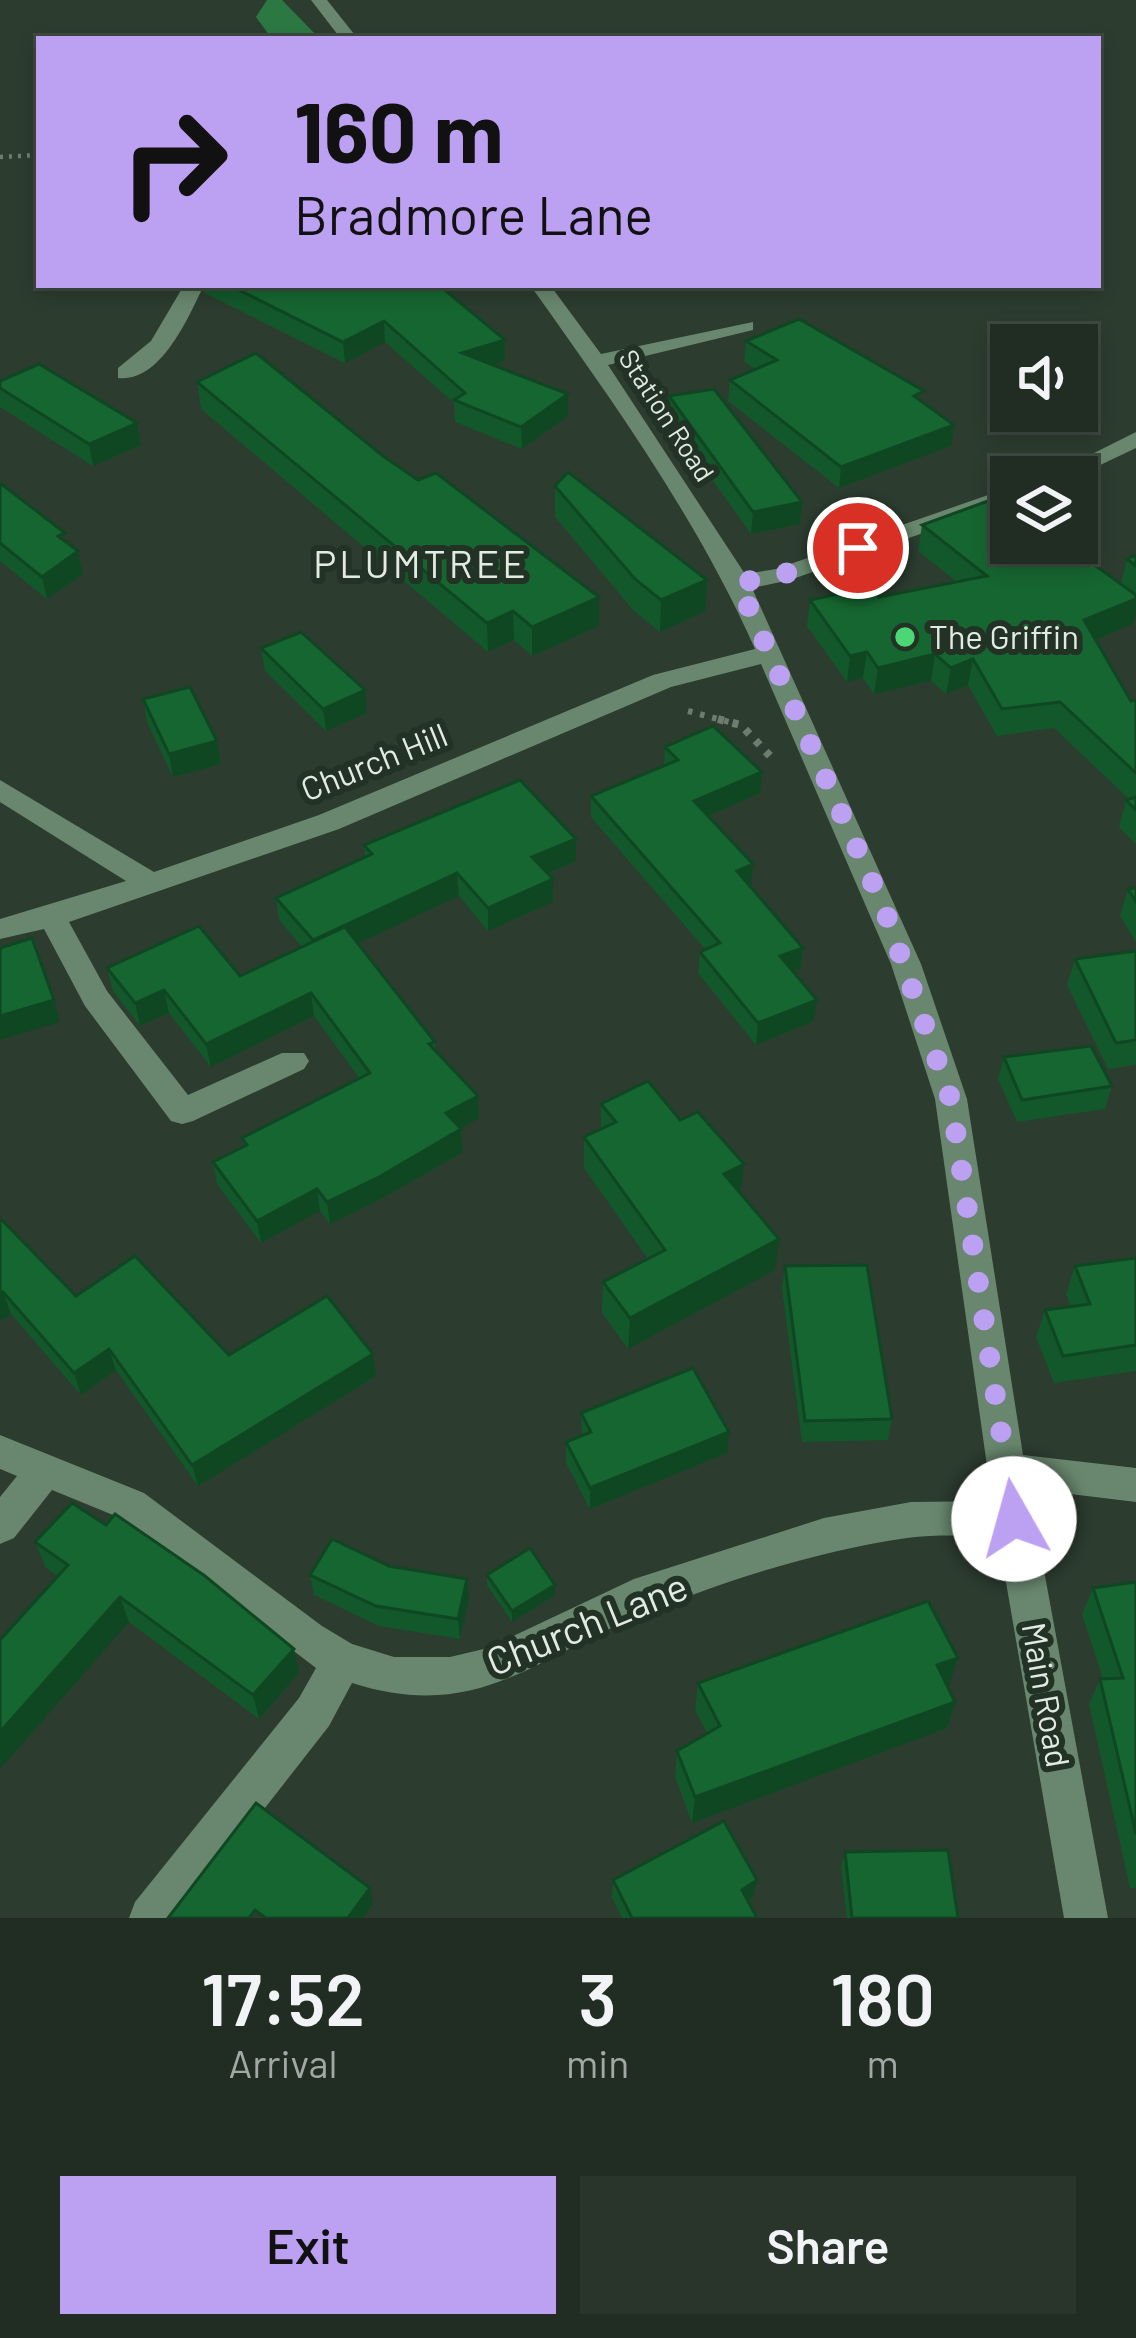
<!DOCTYPE html>
<html lang="en">
<head>
<meta charset="utf-8">
<style>
  :root { --surface:#212d23; --page:#29352b; --text:#f1f3f6; --muted:#a2a8a6; --line:#3e4941; --accent:#bca0f2 }
  body { margin:0; font-family:Barlow,sans-serif; background:var(--page); color:var(--text); height:100vh; display:flex; flex-direction:column; font-size:45px; white-space:nowrap }
  * { box-sizing:border-box; margin:0 }
  p { font-size:39px; color:var(--muted) }
  .icon { flex:none; width:66px; height:66px; fill:none; stroke:currentColor; stroke-width:2; stroke-linecap:round; stroke-linejoin:round }
  .map { position:relative; height:1918px; overflow:hidden }
  .drawer { display:flex; flex-direction:column; background:var(--surface); flex:1 }
  .drawer>* { flex:none }
  .banner { position:absolute; left:36px; top:36px; width:1065px; height:252px; border-radius:0px; box-shadow:0 6px 18px #0003,0 0 0 3px var(--line); background:#bca0f2; color:#111; overflow:hidden }
  .buttons { position:absolute; left:990px; top:324px; display:grid; gap:24px }
  .buttons a { display:grid; place-items:center; width:108px; height:108px; border-radius:0px; background:var(--surface); box-shadow:0 6px 18px #0003,0 0 0 3px var(--line); font-size:60px }
  .pin { position:absolute; display:grid; place-items:center; width:102px; height:102px; color:#fff; margin:-51px; border:6px solid #fff; border-radius:50%; box-shadow:0 3px 12px #0007 }
  .me { position:absolute; width:132px; margin:-66px; rotate:353deg; stroke-linejoin:round; filter:drop-shadow(0 0 9px #0008) }
  .turn { display:flex; align-items:center; gap:42px; height:252px; padding:0 60px; font-size:54px }
  .turn .icon { width:156px; height:156px; stroke-width:2.5 }
  .turn b { display:block; font-size:84px; line-height:102px }
  .eta { display:flex; justify-content:space-evenly; align-items:center; height:204px; text-align:center }
  .eta b { font-size:72px; font-weight:600; line-height:84px }
  .cta { display:flex; gap:24px; margin-top:auto; padding:24px 60px }
  .cta a { flex:1; height:138px; border-radius:0px; background:var(--accent); color:#111; font-size:48px; font-weight:600; line-height:138px; text-align:center }
  .cta a+a { background:var(--page); color:var(--text) }
  .map>svg:first-child { display:block }
  .forest { fill:#2c7842 }
  .lines { fill:none; stroke-linecap:round; stroke-linejoin:round }
  .path-far2 { stroke:#6f7d71; stroke-width:4.5; stroke-dasharray:3 6; stroke-linecap:butt }
  .path-far1 { stroke:#6f7d71; stroke-width:6; stroke-dasharray:4.5 8; stroke-linecap:butt }
  .path { stroke:#6f7d71; stroke-width:8; stroke-dasharray:6 9; stroke-linecap:butt }
  .minor { fill:#69876e; fill-rule:evenodd }
  .wall { fill:#13582a }
  .shaded-wall { fill:#0f4722 }
  .building { fill:#166631; stroke:#0f4722; stroke-width:3 }
  .route { stroke:#bca0f2; stroke-width:21; stroke-dasharray:0 37.8 }
  .poi-dot { fill:#4dd676; stroke:#223225; stroke-width:4.5 }
  .labels { text-anchor:middle; stroke-width:12; stroke-linejoin:round; paint-order:stroke }
  .far-street-label { font-size:27px; fill:#e1ebe2; stroke:#223225 }
  .poi-label { font-size:33px; fill:#e1ebe2; stroke:#223225; text-anchor:start }
  .street-label { font-size:33px; fill:#e1ebe2; stroke:#223225 }
  .quarter-label { font-size:39px; letter-spacing:3px; fill:#e1ebe2; stroke:#223225 }
  .near-street-label { font-size:39px; fill:#e1ebe2; stroke:#223225 }
</style>
</head>
<body>
<div class="map">
<svg width="1136" height="1918" viewBox="0 0 1136 1918">
  <rect width="100%" height="100%" fill="#2c3c2f"/>
  <path class="forest" d="M267,0H282L320,39H272L256,17Z"/>
  <g class="lines">
    <path class="path-far2" d="M0,157L39,155"/>
    <path class="path-far1" d="M688,711L729,722"/>
    <path class="path" d="M718,719L741,725L771,757"/>
    <g class="minor">
      <path d="M311,0H327L358,39H341Z"/>
      <path d="M184,285H204C189,316 161,383 118,378V368L151,341Z"/>
      <path d="M530,285H550L601,354L753,322V330L608,365L745,574L776,569L1011,487V502L790,580L752,588L921,964L967,1099L1023,1455L1136,1468V1502L1029,1489L1108,1918H1064L998,1536C968,1536 936,1534 907,1538C818,1551 726,1580 643,1614C534,1658 478,1723 352,1683L329,1726L179,1918H129L135,1902L299,1698L316,1668L118,1517L52,1490L14,1538L0,1544V1497L17,1476L0,1469V1435L144,1493L322,1626L352,1644L394,1657H450L488,1648L634,1579L824,1518L911,1502L992,1501L935,1099L891,964L761,664L671,687L339,829L69,922L107,991L188,1095L282,1053H304L309,1061L304,1069L193,1121L182,1124L171,1121L85,1006L44,929L0,939V919L126,881L0,802V780L154,872L319,815L653,675L755,649C698,520 612,400 530,285Z"/>
      <path d="M1136,432V448L1075,477H1046Z"/>
    </g>
  </g>
  <g class="wall">
    <path d="M204,285H452L442,288L505,361L493,365L568,416L522,449L455,422L454,403L385,342L345,363L205,293Z"/>
    <path d="M746,341L922,402L951,446L839,488L728,401L730,380L756,369L744,362Z"/>
    <path d="M0,381L137,423L141,445L93,466L0,407Z"/>
    <path d="M197,382L383,456L599,626L532,656L514,640L488,652L201,409Z"/>
    <path d="M669,396L802,502L800,524L751,534L668,418Z"/>
    <path d="M0,483L78,551L83,574L47,599L0,561Z"/>
    <path d="M555,486L707,580L705,611L660,632L634,611L555,517Z"/>
    <path d="M922,525L1121,584L1127,559L1136,555V613L1133,624L1095,640L1131,701L1136,700V844L1119,827L1126,800L1129,799L1054,728L997,736L968,685L946,694L931,681L874,694L863,678L847,682L807,626L810,600L879,597L957,582L918,551Z"/>
    <path d="M261,648L367,713L326,731L265,671Z"/>
    <path d="M143,699L217,741L221,764L173,777L147,722Z"/>
    <path d="M665,747L762,772L760,793L708,816L750,886L803,948L800,969L793,972L814,1021L756,1045L698,973L700,952L705,949L591,817V796L664,766Z"/>
    <path d="M576,839V861L547,874L553,902L488,931L459,896L358,943L435,1042V1051L478,1096L479,1118L461,1128L463,1152L381,1199L330,1224L320,1211L261,1243L217,1184L213,1162L244,1146L242,1138L360,1079L314,1016L211,1067L169,1013L140,1026L113,991L107,968L240,976L302,947L279,920L276,898L365,857L364,845Z"/>
    <path d="M1136,888V942L1120,916L1128,889Z"/>
    <path d="M1136,951V1065L1108,1069L1067,985L1075,959Z"/>
    <path d="M1004,1057L1112,1086L1105,1109L1017,1122L998,1079Z"/>
    <path d="M601,1104L680,1120L741,1193L775,1270L628,1349L602,1313L603,1282L648,1259L584,1168V1137L601,1129Z"/>
    <path d="M0,1218L76,1296L229,1355L373,1354L376,1376L198,1486L116,1370L81,1395L11,1314L0,1321Z"/>
    <path d="M1136,1258V1371L1054,1383L1036,1337L1045,1310L1071,1306L1066,1294L1075,1266Z"/>
    <path d="M785,1266L892,1419L888,1440L802,1442L782,1288Z"/>
    <path d="M581,1413L727,1453L590,1509L566,1463V1442L582,1436Z"/>
    <path d="M35,1542L299,1673L259,1719L129,1622L46,1568Z"/>
    <path d="M389,1566L469,1599L460,1639L379,1626L314,1595L310,1575Z"/>
    <path d="M487,1575L555,1595L512,1622L487,1585Z"/>
    <path d="M1136,1582V1888H1130L1089,1704L1100,1679H1103L1082,1614L1093,1588Z"/>
    <path d="M958,1658L947,1686L955,1702L947,1728L692,1823L675,1777L677,1751L707,1733L695,1710L698,1683Z"/>
    <path d="M845,1852L958,1918H847L841,1867Z"/>
    <path d="M613,1880L753,1897L748,1901L757,1918H622L612,1897Z"/>
  </g>
  <g class="shaded-wall">
    <path d="M384,321L385,342L345,363L343,342Z"/>
    <path d="M505,340V361L463,374L462,353Z"/>
    <path d="M568,394V416L522,449L521,427Z"/>
    <path d="M137,423L141,445L93,466L89,444Z"/>
    <path d="M954,425L951,446L839,488L841,467Z"/>
    <path d="M802,502L800,524L751,534L753,512Z"/>
    <path d="M78,551L83,574L47,599L42,577Z"/>
    <path d="M707,580L705,611L660,632L661,600Z"/>
    <path d="M599,597V626L532,656V627Z"/>
    <path d="M1136,599V613L1133,624L1078,647L1084,620Z"/>
    <path d="M513,611L514,640L488,652L487,623Z"/>
    <path d="M867,652L863,678L847,682L850,656Z"/>
    <path d="M935,654L931,681L874,694L878,668Z"/>
    <path d="M973,659L968,685L946,694L951,668Z"/>
    <path d="M365,690L367,713L326,731L323,709Z"/>
    <path d="M217,741L221,764L173,777L169,754Z"/>
    <path d="M762,772L760,793L692,823L694,801Z"/>
    <path d="M576,839V861L532,880V857Z"/>
    <path d="M753,864L751,885L735,892L737,871Z"/>
    <path d="M457,873L459,896L316,963L313,940Z"/>
    <path d="M553,879V902L488,931V908Z"/>
    <path d="M803,948L800,969L778,978L780,956Z"/>
    <path d="M164,990L169,1013L140,1026L135,1003Z"/>
    <path d="M311,993L314,1016L211,1067L206,1044Z"/>
    <path d="M54,1000L60,1022L0,1040V1016Z"/>
    <path d="M817,1000L814,1021L756,1045L758,1023Z"/>
    <path d="M478,1096L479,1118L448,1136L446,1113Z"/>
    <path d="M461,1129L463,1152L381,1199L330,1224L327,1202Z"/>
    <path d="M744,1164L740,1196L724,1174Z"/>
    <path d="M317,1189L320,1211L261,1243L257,1221Z"/>
    <path d="M779,1239L775,1270L628,1349L630,1318Z"/>
    <path d="M3,1292L11,1314L0,1321V1294Z"/>
    <path d="M109,1349L116,1370L81,1395L74,1373Z"/>
    <path d="M373,1354L376,1376L198,1486L192,1465Z"/>
    <path d="M729,1432L727,1453L590,1509V1488Z"/>
    <path d="M467,1579L469,1599L460,1639L458,1619Z"/>
    <path d="M555,1585V1595L512,1622V1611Z"/>
    <path d="M120,1597L129,1622L0,1769V1732Z"/>
    <path d="M294,1649L299,1673L259,1719L253,1695Z"/>
    <path d="M958,1658L949,1685L929,1692L937,1665Z"/>
    <path d="M955,1702L947,1728L692,1823L695,1797Z"/>
    <path d="M757,1880L753,1897L739,1906L742,1890Z"/>
    <path d="M370,1888L373,1904L363,1918H348Z"/>
  </g>
  <g class="building">
    <path d="M229,285H439L505,340L462,353L568,394L521,427L454,400L465,393L384,321L343,342Z"/>
    <path d="M799,319L924,391L914,396L954,425L841,467L730,380L777,360L746,341Z"/>
    <path d="M256,353L383,456L418,480L436,473L599,597L532,627L513,611L487,623L197,382Z"/>
    <path d="M39,364L137,423L89,444L0,388V381Z"/>
    <path d="M714,389L802,502L753,512L669,396Z"/>
    <path d="M568,472L707,580L661,600L635,579L555,486Z"/>
    <path d="M0,483L65,533L58,536L78,551L42,577L0,543Z"/>
    <path d="M999,497L1011,505V543H1064L1136,595V599L1084,620L1131,701L1136,700V773L1060,702L1002,709L973,659L951,668L935,654L878,668L867,652L850,656L810,600L871,587L879,597L987,576L922,525Z"/>
    <path d="M1136,555V566L1127,559Z"/>
    <path d="M301,632L365,690L323,709L261,648Z"/>
    <path d="M190,687L217,741L169,754L143,699Z"/>
    <path d="M713,726L762,772L694,801L753,864L737,871L803,948L780,956L817,1000L758,1023L700,952L720,943L591,796L678,760L665,747Z"/>
    <path d="M520,780L576,839L532,857L553,879L488,908L457,873L313,940L276,898L372,854L364,845Z"/>
    <path d="M1136,797V810L1126,800Z"/>
    <path d="M1136,888V902L1128,889Z"/>
    <path d="M199,926L240,976L345,927L435,1042L429,1044L478,1096L446,1113L461,1129L379,1177L327,1202L317,1189L257,1221L213,1162L247,1145L242,1138L370,1073L311,993L206,1044L164,990L135,1003L107,968Z"/>
    <path d="M32,938L54,1000L0,1016V948Z"/>
    <path d="M1136,951V1040L1116,1043L1075,959Z"/>
    <path d="M1091,1046L1112,1086L1022,1100L1004,1057Z"/>
    <path d="M648,1081L680,1120L698,1112L744,1164L724,1174L779,1239L630,1318L603,1282L665,1250L584,1137L616,1122L601,1104Z"/>
    <path d="M0,1218L76,1296L135,1256L229,1355L327,1296L373,1354L192,1465L109,1349L74,1373L3,1292L0,1294Z"/>
    <path d="M1136,1258V1345L1063,1356L1045,1310L1090,1304L1075,1266Z"/>
    <path d="M867,1265L892,1419L805,1421L785,1266Z"/>
    <path d="M693,1368L729,1432L590,1488L566,1442L591,1432L581,1413Z"/>
    <path d="M72,1503L106,1525L115,1514L205,1576L294,1649L253,1695L120,1597L0,1732V1640L68,1565L35,1542Z"/>
    <path d="M332,1539L389,1566L467,1579L458,1619L376,1606L310,1575Z"/>
    <path d="M530,1548L555,1585L512,1611L487,1575Z"/>
    <path d="M1136,1582V1834L1100,1679L1123,1678L1093,1588Z"/>
    <path d="M928,1601L958,1658L937,1665L955,1702L695,1797L677,1751L720,1726L698,1683Z"/>
    <path d="M256,1803L370,1888L348,1918H266L255,1910L249,1918H168Z"/>
    <path d="M724,1821L757,1880L742,1890L757,1918H632L613,1880Z"/>
    <path d="M948,1850L958,1918H852L845,1852Z"/>
  </g>
  <g class="lines">
    <path class="route" d="M858,548L781,575L738,583L884,908L951,1100L1014,1519"/>
  </g>
  <circle class="poi-dot" cx="905" cy="637" r="12"/>
  <g class="labels">
    <g class="far-street-label">
      <text transform="translate(666 416) rotate(57)" y="9">Station Road</text>
    </g>
    <g class="poi-label">
      <text x="929" y="649">The Griffin</text>
    </g>
    <g class="street-label">
      <text transform="translate(374 762) rotate(-22)" y="12">Church Hill</text>
      <text transform="translate(1046 1695) rotate(80)" y="12">Main Road</text>
    </g>
    <g class="quarter-label">
      <text x="421" y="578">PLUMTREE</text>
    </g>
    <g class="near-street-label">
      <text transform="translate(587 1624) rotate(-22)" y="14">Church Lane</text>
    </g>
  </g>
</svg>
<div class="buttons">
<a><svg class="icon" aria-label="sound" viewBox="0 0 24 24"><path d="M4 9h4l5-4v14l-5-4H4zM17 9q2 3 0 6"/></svg></a>
<a><svg class="icon" aria-label="layers" viewBox="0 0 24 24"><path d="M12 4l9 5-9 5-9-5zM3 14l9 5 9-5"/></svg></a>
</div>
<div class="pin" style="left:858px;top:548px;background:#d93025"><svg class="icon" aria-label="arrive" viewBox="0 0 24 24"><path d="M6 21V4h12l-3 4 3 4H6"/></svg></div>
<svg class="me" style="left:1014px;top:1519px" viewBox="-20 -20 40 40"><circle r="19" fill="#fff"/><path d="M0-13L10 11 0 6-10 11z" fill="#bca0f2"/></svg>
<div class="banner">
<div class="turn"><svg class="icon" aria-label="right" viewBox="0 0 24 24"><path d="M7 20v-9h11M14 6l5 5-5 5"/></svg><div><b>160 m</b>Bradmore Lane</div></div>
</div>
</div>
<section class="drawer">
<div class="eta">
<div><b>17:52</b><p>Arrival</p></div>
<div><b>3</b><p>min</p></div>
<div><b>180</b><p>m</p></div>
</div>
<div class="cta"><a>Exit</a><a>Share</a></div>
</section>
</body>
</html>
